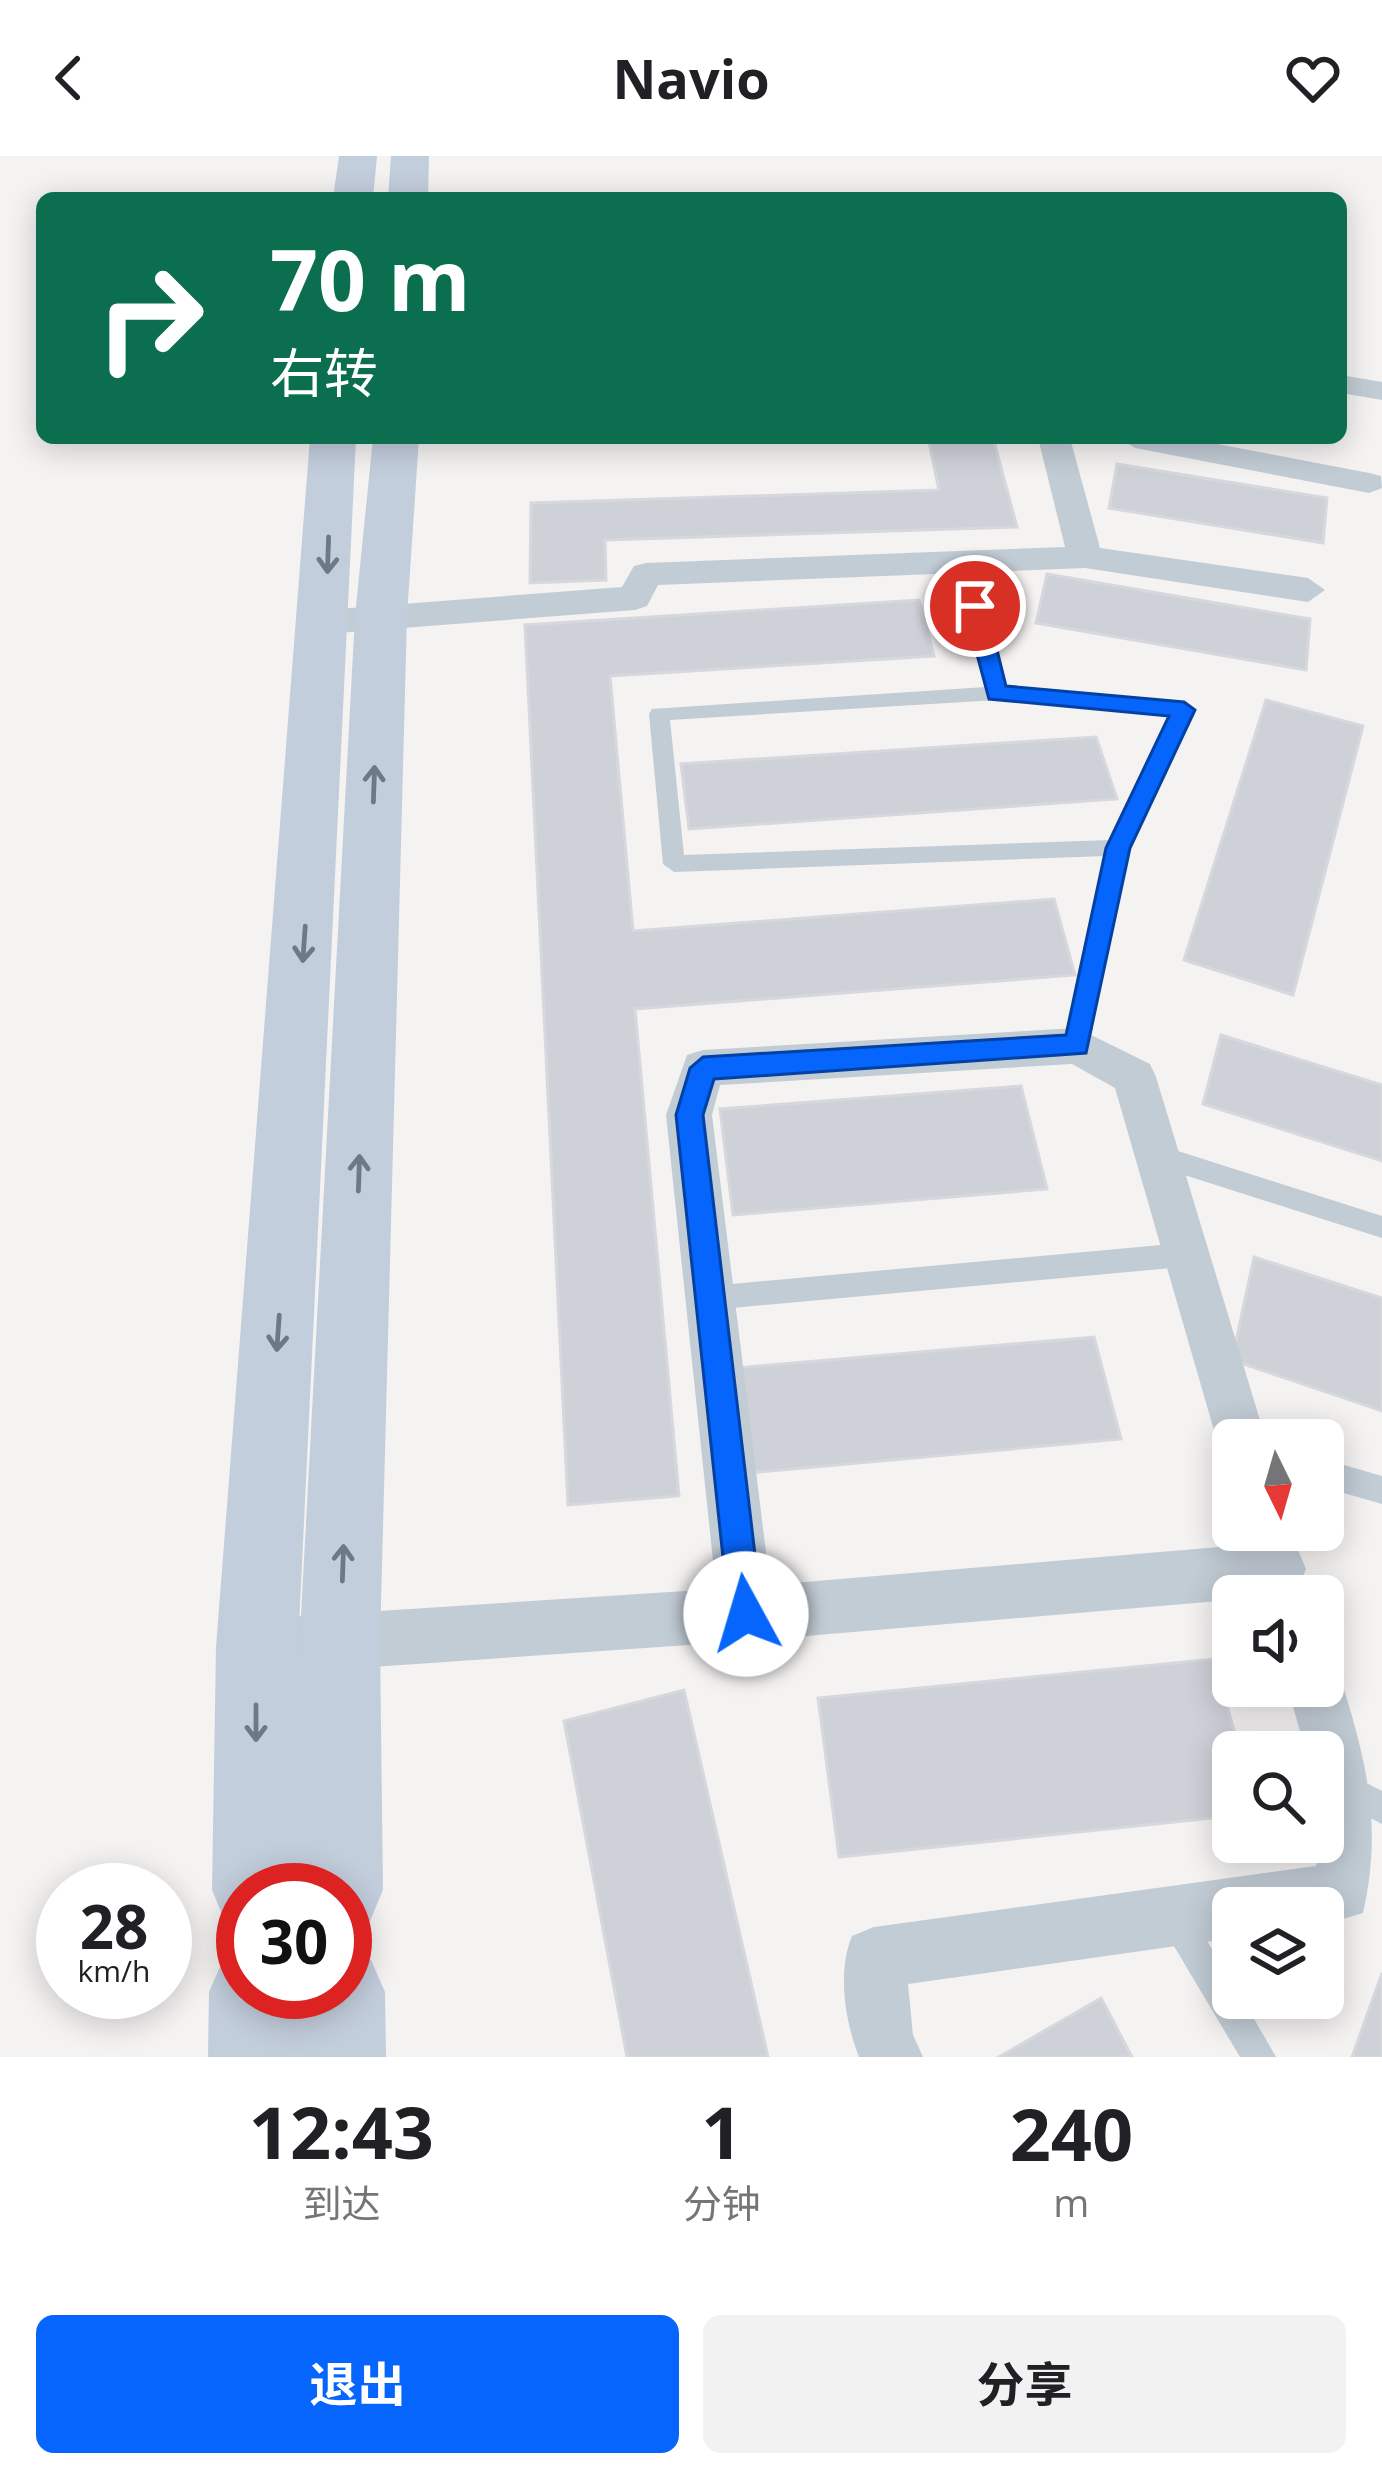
<!DOCTYPE html>
<html lang="zh">
<head>
<meta charset="utf-8">
<style>
  :root { --surface:#fff; --page:#f2f2f2; --text:#202124; --muted:#757577; --accent:#0565fc }
  body { margin:0; font-family:"Open Sans","Noto Sans SC",sans-serif; background:var(--page); color:var(--text); height:100vh; display:flex; flex-direction:column; font-size:45px; white-space:nowrap }
  * { box-sizing:border-box; margin:0 }
  p { font-size:39px; color:var(--muted) }
  .icon { flex:none; width:66px; height:66px; fill:none; stroke:currentColor; stroke-width:2; stroke-linecap:round; stroke-linejoin:round }
  .map { position:relative; height:1901px; overflow:hidden }
  .details { display:flex; flex-direction:column; background:var(--surface); flex:1 }
  .details>* { flex:none }
  .guide { position:absolute; left:36px; top:36px; width:1311px; height:252px; border-radius:18px; box-shadow:0 6px 30px #0003; background:#0b6e4f; color:#fff; overflow:hidden }
  .needle { width:78px; rotate:175deg }
  .controls { position:absolute; left:1212px; top:1263px; display:grid; gap:24px }
  .controls a { display:grid; place-items:center; width:132px; height:132px; border-radius:18px; background:var(--surface); box-shadow:0 6px 30px #0003; font-size:60px }
  .speed { position:absolute; left:36px; top:1707px; display:flex; gap:24px; font-size:60px; font-weight:700; text-align:center }
  .speed>* { display:grid; place-content:center; width:156px; height:156px; border-radius:50%; background:var(--surface); box-shadow:0 6px 30px #0003; line-height:1 }
  .speed small { font-size:30px; font-weight:400 }
  .speed .limit { border:18px solid #d22; background:#fff; color:#111 }
  .pin { position:absolute; display:grid; place-items:center; width:102px; height:102px; color:#fff; margin:-51px; border:6px solid #fff; border-radius:50%; box-shadow:0 3px 12px #0007 }
  .me { position:absolute; width:132px; margin:-66px; rotate:354deg; stroke-linejoin:round; filter:drop-shadow(0 0 9px #0008) }
  .turn { display:flex; align-items:center; gap:42px; height:252px; padding:0 36px; font-size:54px }
  .turn .icon { width:156px; height:156px; stroke-width:2.5 }
  .turn b { display:block; font-size:84px; line-height:102px }
  .eta { display:flex; justify-content:space-evenly; align-items:center; height:204px; text-align:center }
  .eta b { font-size:72px; font-weight:700; line-height:84px }
  .primary-button { display:flex; gap:24px; margin-top:auto; padding:24px 36px }
  .primary-button a { flex:1; height:138px; border-radius:18px; background:var(--accent); color:#fff; font-size:48px; font-weight:700; line-height:138px; text-align:center }
  .primary-button a+a { background:var(--page); color:var(--text) }
  header { display:flex; justify-content:space-between; align-items:center; height:156px; padding:0 36px; background:var(--surface); font-size:54px; font-weight:700 }
  .map>svg:first-child { display:block }
  .building { fill:#ced1d8; stroke:#d6d8de; stroke-width:3 }
  .lines { fill:none; stroke-linecap:round; stroke-linejoin:round }
  .service { fill:#c2ccd5; fill-rule:evenodd }
  .minor { fill:#c2ccd5; fill-rule:evenodd }
  .secondary { fill:#c3cedd; fill-rule:evenodd }
  .oneway { stroke:#6c7988 }
  .route { fill:#0565fc; stroke:#0342a4; stroke-width:3 }
</style>
</head>
<body>
<header><svg class="icon" aria-label="back" viewBox="0 0 24 24"><path d="M15 5l-7 7 7 7"/></svg>Navio<svg class="icon" aria-label="heart" viewBox="0 0 24 24"><path d="M12 20l-8-8c-3-5 5-10 8-4 3-6 11-1 8 4z"/></svg></header>
<div class="map">
<svg width="1382" height="1901" viewBox="0 0 1382 1901">
  <rect width="100%" height="100%" fill="#f5f2f2"/>
  <g class="building">
    <path d="M928,282H993L1017,371L605,384L606,424L530,427L531,347L939,334Z"/>
    <path d="M1117,308L1327,342L1323,387L1109,352Z"/>
    <path d="M1047,418L1310,463L1306,514L1036,467Z"/>
    <path d="M919,444L934,500L610,520L633,775L1054,743L1075,819L635,853L679,1340L568,1349L525,469Z"/>
    <path d="M1266,544L1363,570L1293,839L1184,804Z"/>
    <path d="M1096,581L1117,643L689,673L681,608Z"/>
    <path d="M1221,879L1382,929V1005L1203,948Z"/>
    <path d="M1021,930L1047,1033L733,1059L720,953Z"/>
    <path d="M1254,1101L1382,1142V1255L1232,1204Z"/>
    <path d="M1094,1181L1121,1283L748,1317L736,1212Z"/>
    <path d="M1214,1503L1240,1596H1233V1660L839,1701L818,1542Z"/>
    <path d="M684,1534L768,1901H627L564,1565Z"/>
    <path d="M1382,1817V1901H1352Z"/>
    <path d="M1101,1842L1132,1901H999Z"/>
  </g>
  <g class="lines">
    <g class="service">
      <path d="M964,400L973,406L1005,531L1184,546L1194,553L1129,692L1089,890L1085,897H1069L1065,890L1106,700L674,716L663,708L649,558L652,553L986,531L955,406ZM997,544L1171,559L1111,684L684,699L670,564Z"/>
      <path d="M1156,988L1382,1060V1082L1147,1007L1144,999L1147,991Z"/>
      <path d="M1183,1087L1192,1091L1196,1099L1192,1107L1183,1111L710,1154L701,1150L697,1142L701,1134L710,1130Z"/>
      <path d="M1323,1303L1382,1320V1348L1323,1331Z"/>
      <path d="M1345,1616L1382,1635V1668L1334,1643L1329,1632L1334,1621Z"/>
      <path d="M1173,1743L1184,1748L1233,1827V1842H1242L1276,1901H1240L1162,1770L1157,1759L1162,1748Z"/>
    </g>
    <g class="minor">
      <path d="M1341,219L1382,226V244L1341,237Z"/>
      <path d="M1038,282H1070L1100,392L1308,422L1325,434L1308,446L1085,412L658,429L647,450L635,454L325,478L307,466L325,454L622,431L634,410L646,407L1065,391Z"/>
      <path d="M1119,282H1186L1369,317L1381,320L1382,332L1369,337L1135,292Z"/>
      <path d="M1077,872L1150,908L1156,921L1266,1284H1233V1306L1222,1302L1115,932L1072,908L720,929L712,959L770,1429L1279,1386L1298,1394L1306,1413L1298,1432L1279,1440L746,1485L257,1519L237,1511L229,1491L237,1471L257,1463L716,1433L666,959L687,899L703,894Z"/>
      <path d="M1323,1505L1335,1510L1343,1530C1368,1611 1382,1673 1363,1757L1323,1769V1752H1233V1782L908,1828L913,1879L923,1901H859C845,1865 837,1816 852,1780L874,1771L1316,1710L1323,1686V1596H1306L1287,1530H1323Z"/>
    </g>
    <g class="secondary">
      <path d="M339,0H377L373,42H333Z"/>
      <path d="M391,0H429L428,42H388Z"/>
      <path d="M310,282H356L298,1491V1515L355,460L373,282H419L407,460L380,1486L383,1734L370,1765L345,1776V1734H243V1773L225,1765L212,1734L216,1491Z"/>
      <path d="M345,1793L371,1804L385,1836L386,1901H208L209,1836L223,1804L243,1795V1836H345Z"/>
    </g>
  </g>
  <defs><path id="oneway-shaft" d="M-6 0H5M1.5-3L5.5 0L1.5 3" fill="none" stroke-width="1.6" stroke-linecap="round" stroke-linejoin="round" transform="scale(3)"/></defs>
  <g class="oneway">
    <use href="#oneway-shaft" transform="translate(328 399) rotate(92)"/>
    <use href="#oneway-shaft" transform="translate(374 628) rotate(-88)"/>
    <use href="#oneway-shaft" transform="translate(304 788) rotate(94)"/>
    <use href="#oneway-shaft" transform="translate(359 1017) rotate(-88)"/>
    <use href="#oneway-shaft" transform="translate(278 1177) rotate(94)"/>
    <use href="#oneway-shaft" transform="translate(343 1407) rotate(-88)"/>
    <use href="#oneway-shaft" transform="translate(256 1567) rotate(90)"/>
  </g>
  <path class="route" d="M975,443L986,450L1006,530L1184,546L1195,554L1130,692L1086,897L714,923L703,959L762,1458L758,1470L746,1475L734,1470L729,1458L676,959L690,912L703,901L1066,879L1106,692L1169,560L989,543L964,450Z"/>
</svg>
<div class="controls">
<a><svg class="needle" viewBox="-14 -14 28 28"><path d="M0-13l5 13h-10z" fill="#e53935"/><path d="M0 13l5-13h-10z" fill="#757577"/></svg></a>
<a><svg class="icon" aria-label="sound" viewBox="0 0 24 24"><path d="M4 9h4l5-4v14l-5-4H4zM17 9q2 3 0 6"/></svg></a>
<a><svg class="icon" aria-label="search" viewBox="0 0 24 24"><circle cx="10" cy="10" r="6"/><path d="M15 15l6 6"/></svg></a>
<a><svg class="icon" aria-label="layers" viewBox="0 0 24 24"><path d="M12 4l9 5-9 5-9-5zM3 14l9 5 9-5"/></svg></a>
</div>
<div class="speed"><div>28<small>km/h</small></div><div class="limit">30</div></div>
<div class="pin" style="left:975px;top:450px;background:#d93025"><svg class="icon" aria-label="arrive" viewBox="0 0 24 24"><path d="M6 21V4h12l-3 4 3 4H6"/></svg></div>
<svg class="me" style="left:746px;top:1458px" viewBox="-20 -20 40 40"><circle r="19" fill="#fff"/><path d="M0-13L10 11 0 6-10 11z" fill="#0565fc"/></svg>
<div class="guide">
<div class="turn"><svg class="icon" aria-label="right" viewBox="0 0 24 24"><path d="M7 20v-9h11M14 6l5 5-5 5"/></svg><div><b>70 m</b>右转</div></div>
</div>
</div>
<section class="details">
<div class="eta">
<div><b>12:43</b><p>到达</p></div>
<div><b>1</b><p>分钟</p></div>
<div><b>240</b><p>m</p></div>
</div>
<div class="primary-button"><a>退出</a><a>分享</a></div>
</section>
</body>
</html>
